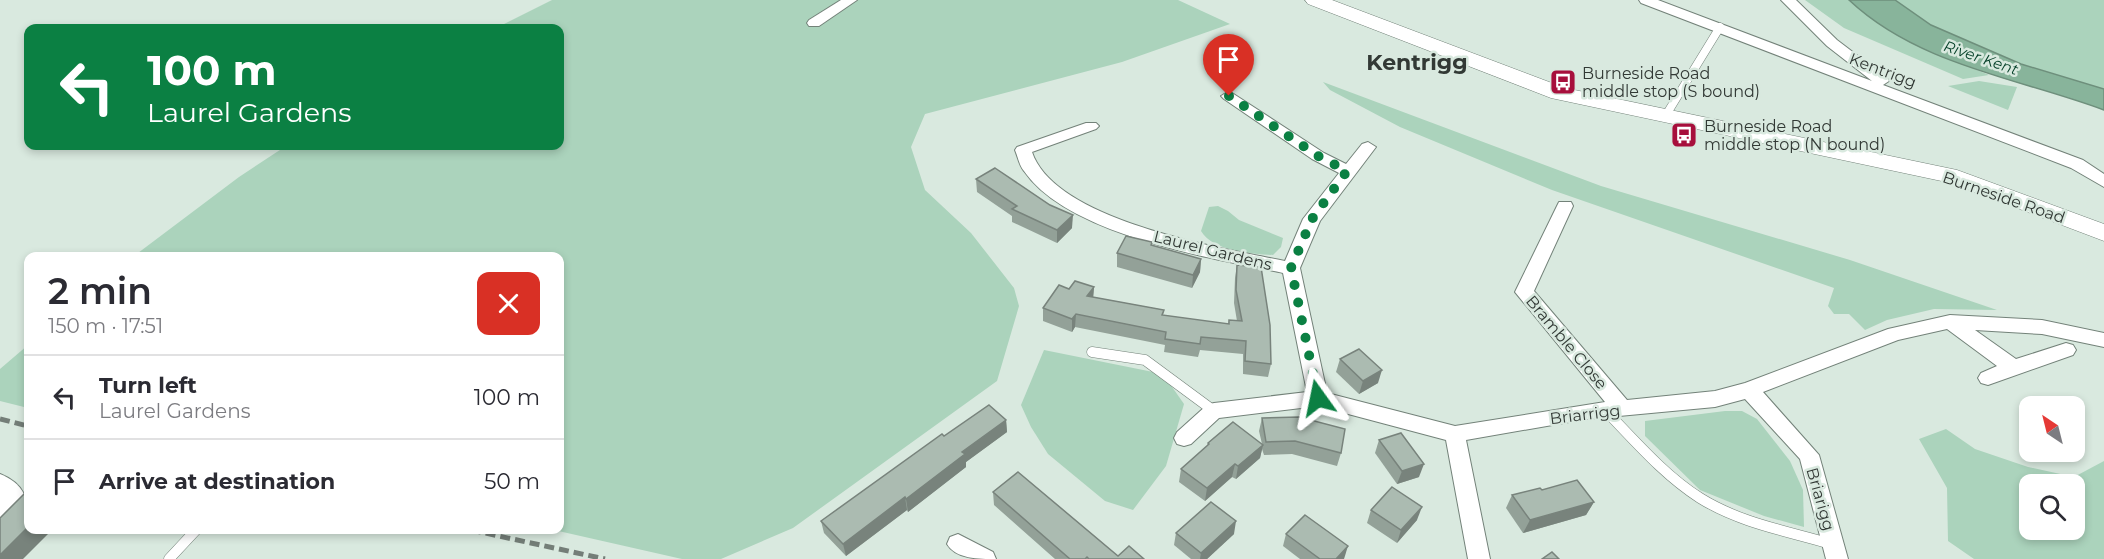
<!DOCTYPE html>
<html lang="en">
<head>
<meta charset="utf-8">
<style>
  :root { --surface:#fff; --page:#f7f7f7; --text:#2b2b33; --muted:#7c7c81; --line:#e1e1e2 }
  body { margin:0; font-family:Montserrat,sans-serif; background:var(--page); color:var(--text); height:100vh; display:flex; flex-direction:column; font-size:22px; white-space:nowrap }
  * { box-sizing:border-box; margin:0 }
  p { font-size:20px; color:var(--muted) }
  .icon { flex:none; width:33px; height:33px; fill:none; stroke:currentColor; stroke-width:2; stroke-linecap:round; stroke-linejoin:round }
  .map { position:relative; flex:1; overflow:hidden }
  .details { position:absolute; left:24px; top:252px; width:540px; height:282px; display:flex; flex-direction:column; background:var(--surface); border-radius:12px; box-shadow:0 3px 9px #0003 }
  .details>* { flex:none }
  .guide { position:absolute; left:24px; top:24px; width:540px; height:126px; border-radius:12px; box-shadow:0 3px 9px #0003; background:#0b8043; color:#fff; overflow:hidden }
  .needle { width:39px; rotate:325deg }
  .controls { position:absolute; left:2019px; top:396px; display:grid; gap:12px }
  .controls a { display:grid; place-items:center; width:66px; height:66px; border-radius:12px; background:var(--surface); box-shadow:0 3px 9px #0003; font-size:30px }
  .pin { position:absolute; display:grid; place-items:center; width:51px; height:51px; color:#fff; margin:-62px -26px; border-radius:50% 50% 50% 0; rotate:-45deg; box-shadow:0 0 6px #0007 }
  .pin .icon { rotate:45deg }
  .me { position:absolute; width:66px; margin:-33px; rotate:348deg; stroke-linejoin:round; filter:drop-shadow(0 0 4px #0008) }
  .turn { display:flex; align-items:center; gap:21px; height:126px; padding:0 24px; font-size:27px }
  .turn .icon { width:78px; height:78px; stroke-width:2.5 }
  .turn b { display:block; font-size:42px; line-height:51px }
  .round { display:grid; place-items:center; flex:none; width:63px; height:63px; border-radius:12px; background:var(--page) }
  .summary { display:flex; align-items:center; justify-content:space-between; height:102px; padding:0 24px }
  h1 { font-size:36px; font-weight:600; line-height:45px }
  ul { padding:0; list-style:none }
  li { display:flex; align-items:center; gap:18px; height:84px; padding:0 24px; border-top:2px solid var(--line) }
  li div { flex:1 }
  li b { display:block; font-size:22px }
  li em { font-style:normal }
  .map>svg:first-child { display:block }
  .green { fill:#abd3bc; fill-rule:evenodd }
  .water { fill:#88b49b; stroke:#6e8f7c; stroke-width:1.5 }
  .lines { fill:none; stroke-linecap:round; stroke-linejoin:round }
  .lane-far1-casing { stroke:#738279; stroke-width:9 }
  .lane-casing { stroke:#738279; stroke-width:11 }
  .street-casing { stroke:#738279; stroke-width:2 }
  .secondary-casing { stroke:#738279; stroke-width:1 }
  .lane-far1 { stroke:#fff; stroke-width:8 }
  .lane { stroke:#fff; stroke-width:10 }
  .street { fill:#fff; fill-rule:evenodd }
  .secondary { fill:#fff; fill-rule:evenodd }
  .rail { stroke:#747e78; stroke-width:5; stroke-dasharray:10 5; stroke-linecap:butt }
  .wall { fill:#93a198 }
  .shaded-wall { fill:#78837c }
  .building { fill:#abbbb1; stroke:#78837c; stroke-width:1.5 }
  .route { stroke:#0b8043; stroke-width:10; stroke-dasharray:0 18 }
  .labels { text-anchor:middle; stroke-width:5; stroke-linejoin:round; paint-order:stroke }
  .far-water-label { font-size:15px; font-style:italic; fill:#023e26; stroke:#d9e9df }
  .street-label { font-size:16px; fill:#323935; stroke:#d9e9df }
  .poi-label { font-size:16px; fill:#323935; stroke:#d9e9df; text-anchor:start }
  .district-label { font-size:22px; font-weight:bold; fill:#323935; stroke:#d9e9df }
</style>
</head>
<body>
<div class="map">
<svg width="2104" height="559" viewBox="0 0 2104 559">
  <rect width="100%" height="100%" fill="#d9e9df"/>
  <g class="green">
    <path d="M552,0H1178L1230,24L1122,62L925,114L911,147L925,190L971,233L1014,288L1019,306L997,381L793,528L721,559H682L554,530H560V256H134L239,177L286,146H560V28H496Z"/>
    <path d="M1805,0H1849C1889,37 1939,54 1989,75L1963,79L1844,28Z"/>
    <path d="M1895,0H2104V89L2021,64L1931,25Z"/>
    <path d="M1979,81L2017,87L2008,110L1948,86Z"/>
    <path d="M1323,82L1601,186L1850,260L1997,310L1934,309L1887,320L1865,330L1849,314H1834L1828,306L1834,288L1552,190L1400,127L1330,90Z"/>
    <path d="M1218,206L1228,211L1239,220L1283,238L1281,247L1273,255C1251,254 1213,251 1201,231L1209,207Z"/>
    <path d="M28,345V408L0,401V369Z"/>
    <path d="M1044,350L1163,374L1184,404L1166,466L1133,510L1105,501L1048,454L1031,427L1021,405Z"/>
    <path d="M1725,411H1742L1757,419L1790,461L1803,490L1804,527L1764,516L1700,490L1645,436V421Z"/>
    <path d="M1946,429L1975,449L2028,467L2074,477L2104,461V559H1974L1948,541L1947,488L1919,439ZM2030,484H2074V530H2030Z"/>
  </g>
  <path class="water" d="M1849,0H1895L1931,25L2021,64L2104,89V110C2018,78 1918,65 1849,0Z"/>
  <g class="lines">
    <defs>
      <path id="lane-far1" d="M1666,115L1720,27"/>
      <g id="lane">
        <path d="M1092,352L1145,360L1214,411"/>
        <path d="M1605,410C1635,441 1664,475 1700,498C1740,523 1787,531 1831,544"/>
        <path d="M169,559L196,530"/>
      </g>
      <g id="street">
        <path d="M841,0H857L819,26H809L807,23L809,20Z"/>
        <path d="M1639,0H1658L1872,81L1827,46L1781,0H1796L1837,40L1887,78L1889,81L1883,85L2083,160L2104,174V187L2071,168L1641,3Z"/>
        <path d="M1229,91L1324,153L1346,164L1362,144L1368,142L1376,147L1320,221L1300,268L1327,393L1455,426L1605,402L1515,292L1557,206L1559,202H1571L1573,206L1534,291L1627,400L1715,391L1745,383L1888,329L1950,315L2042,320L2104,333V347L2042,334L1975,330L2016,359L2066,343L2073,345L2076,350L2073,355L1988,385L1981,383L1978,378L1981,373L1997,366L1947,329L1898,340L1763,392L1819,455L1848,559H1826L1800,459L1745,399L1715,407L1587,419L1466,440L1490,559H1468L1446,440L1318,406L1219,418L1191,444L1184,446L1177,444L1174,438L1177,432L1207,405L1214,403L1307,392L1283,273C1211,258 1068,235 1024,171C1019,165 1018,157 1015,150L1017,147L1086,123H1096L1099,126L1096,129L1032,152C1055,221 1221,248 1285,261L1303,219L1339,173L1312,159L1224,99L1221,96Z"/>
        <path d="M0,474C10,478 19,484 24,494L8,524L0,526Z"/>
        <path d="M958,534L993,552L996,559C978,559 956,559 947,544L950,537Z"/>
      </g>
      <path id="secondary" d="M1305,0H1332L1565,88L1957,170L2104,224V241L1951,183L1551,98L1308,4Z"/>
    </defs>
    <use href="#lane-far1" class="lane-far1-casing"/>
    <use href="#lane" class="lane-casing"/>
    <use href="#street" class="street-casing"/>
    <use href="#secondary" class="secondary-casing"/>
    <use href="#lane-far1" class="lane-far1"/>
    <use href="#lane" class="lane"/>
    <use href="#street" class="street"/>
    <use href="#secondary" class="secondary"/>
    <g class="rail">
      <path d="M0,419L28,426"/>
      <path d="M471,530L605,559"/>
    </g>
  </g>
  <g class="wall">
    <path d="M976,179L1072,228L1057,243L1012,222V216L977,192Z"/>
    <path d="M1152,242V245L1201,259L1200,272L1192,288L1117,267V253Z"/>
    <path d="M1237,265L1271,364L1268,377L1243,374V354L1200,350L1198,357L1164,352L1165,345L1075,327L1072,332L1043,321V308L1069,289L1094,287L1093,297L1164,310L1163,315L1228,324L1229,320L1237,321L1234,303L1235,278Z"/>
    <path d="M1340,359L1378,383L1359,394L1336,372Z"/>
    <path d="M1262,418L1341,453L1337,466L1292,454L1264,455L1262,449L1260,458L1236,479L1232,477L1205,501L1179,482L1181,469L1207,446L1208,443L1262,444L1259,431Z"/>
    <path d="M1006,420L1007,432L966,462V467L908,512L907,510L846,556L824,533L821,521L944,436Z"/>
    <path d="M1379,440L1419,477L1397,484L1375,453Z"/>
    <path d="M1542,490L1594,502L1586,515L1523,533L1506,508L1512,495Z"/>
    <path d="M993,492L1118,556L1144,559H1055L994,505Z"/>
    <path d="M1371,510L1417,520L1397,543L1367,523Z"/>
    <path d="M1176,533L1234,534L1207,559H1191L1174,545Z"/>
    <path d="M1286,534L1344,559H1300L1283,546Z"/>
  </g>
  <g class="shaded-wall">
    <path d="M1073,215L1072,228L1057,243V230Z"/>
    <path d="M1201,259L1200,272L1192,288L1193,275Z"/>
    <path d="M1094,287L1093,300L1087,296Z"/>
    <path d="M1076,314L1075,327L1072,332V319Z"/>
    <path d="M1382,370L1378,383L1359,394L1363,381Z"/>
    <path d="M1006,420L1007,432L966,462V467L908,512L906,499L962,452Z"/>
    <path d="M1263,445L1260,458L1236,479L1238,466Z"/>
    <path d="M1235,464L1232,477L1205,501L1207,488Z"/>
    <path d="M1424,464L1419,477L1397,484L1402,471Z"/>
    <path d="M905,497L907,510L846,556L843,544Z"/>
    <path d="M1594,502L1586,515L1523,533L1530,520Z"/>
    <path d="M1422,507L1417,520L1397,543L1401,530Z"/>
    <path d="M1236,521L1234,534L1207,559H1200L1201,553Z"/>
    <path d="M28,527V530H52L23,559H0V555Z"/>
    <path d="M1348,546L1344,559H1336Z"/>
  </g>
  <g class="building">
    <path d="M995,168L1050,205L1073,215L1057,230L1012,209L1017,206L976,179Z"/>
    <path d="M1126,236L1152,242L1151,245L1201,259L1193,275L1117,253Z"/>
    <path d="M1237,265L1261,267L1270,325L1271,364L1245,361L1246,341L1201,337L1200,344L1165,339L1166,332L1076,314L1072,319L1043,308L1059,285L1069,289L1075,281L1094,287L1087,296L1164,310L1162,315L1229,324V320L1242,321L1236,290Z"/>
    <path d="M1359,349L1382,370L1363,381L1340,359Z"/>
    <path d="M989,405L1006,420L962,452L965,454L906,499L905,497L843,544L821,521L942,434L944,436Z"/>
    <path d="M1299,417L1345,429L1341,453L1295,441L1266,442L1262,418Z"/>
    <path d="M1233,422L1263,445L1238,466L1235,464L1207,488L1181,469L1209,444L1208,443Z"/>
    <path d="M1401,433L1424,464L1402,471L1379,440Z"/>
    <path d="M1018,472L1118,556L1129,546L1144,559H1089L1087,557L1085,559H1070L993,492Z"/>
    <path d="M1577,480L1594,502L1530,520L1512,495L1540,488L1542,490Z"/>
    <path d="M1392,487L1422,507L1401,530L1371,510Z"/>
    <path d="M28,490V527L0,555V518Z"/>
    <path d="M1211,502L1236,521L1201,553L1176,533Z"/>
    <path d="M1305,515L1348,546L1336,559H1320L1286,534Z"/>
    <path d="M1552,552L1559,559H1542Z"/>
  </g>
  <g class="lines">
    <path class="route" d="M1229,96L1318,156L1347,171L1312,219L1291,268L1318,398"/>
  </g>
  <defs>
    <symbol id="bus-square" viewBox="-11 -11 22 22"><rect x="-9" y="-9" width="18" height="18" rx="4" fill="#a70f3c" stroke="#d9e9df"/><path d="M-5-6H5V4H4V6H2V4H-2V6H-4V4H-5ZM-3.5-4V0h7V-4ZM-3.5 1.2v1.5H-2V1.2ZM2 1.2v1.5H3.5V1.2Z" fill="#fff"/></symbol>
  </defs>
  <g fill-rule="evenodd">
    <use href="#bus-square" x="1548" y="67" width="30" height="30"/>
    <use href="#bus-square" x="1669" y="120" width="30" height="30"/>
  </g>
  <g class="labels">
    <g class="far-water-label">
      <text transform="translate(1981 58) rotate(19)" y="5">River Kent</text>
    </g>
    <g class="street-label">
      <text transform="translate(1883 70) rotate(21)" y="6">Kentrigg</text>
      <text transform="translate(2004 197) rotate(19)" y="6">Burneside Road</text>
      <text transform="translate(1213 250) rotate(14)" y="6">Laurel Gardens</text>
      <text transform="translate(1567 342) rotate(50)" y="6">Bramble Close</text>
      <text transform="translate(1585 414) rotate(-7)" y="6">Briarrigg</text>
      <text transform="translate(1821 499) rotate(74)" y="6">Briarigg</text>
    </g>
    <g class="poi-label">
      <text x="1582" y="79">Burneside Road<tspan x="1582" dy="18">middle stop (S bound)</tspan></text>
      <text x="1704" y="132">Burneside Road<tspan x="1704" dy="18">middle stop (N bound)</tspan></text>
    </g>
    <g class="district-label">
      <text x="1417" y="70">Kentrigg</text>
    </g>
  </g>
</svg>
<div class="controls">
<a><svg class="needle" viewBox="-14 -14 28 28"><path d="M0-13l5 13h-10z" fill="#e53935"/><path d="M0 13l5-13h-10z" fill="#7c7c81"/></svg></a>
<a><svg class="icon" aria-label="search" viewBox="0 0 24 24"><circle cx="10" cy="10" r="6"/><path d="M15 15l6 6"/></svg></a>
</div>
<div class="pin" style="left:1229px;top:96px;background:#d93025"><svg class="icon" aria-label="arrive" viewBox="0 0 24 24"><path d="M6 21V4h12l-3 4 3 4H6"/></svg></div>
<svg class="me" style="left:1318px;top:398px" viewBox="-20 -20 40 40"><path d="M0-17L14 15 0 8-14 15z" fill="#0b8043" stroke="#fff" stroke-width="4"/></svg>
<div class="guide">
<div class="turn"><svg class="icon" aria-label="left" viewBox="0 0 24 24"><path d="M17 20v-9H6M10 6l-5 5 5 5"/></svg><div><b>100 m</b>Laurel Gardens</div></div>
</div>
<section class="details">
<div class="summary"><div><h1>2 min</h1><p>150 m · 17:51</p></div><a class="round" style="background:#d93025;color:#fff"><svg class="icon" aria-label="close" viewBox="0 0 24 24"><path d="M6 6l12 12M18 6L6 18"/></svg></a></div>
<ul>
<li><svg class="icon" aria-label="left" viewBox="0 0 24 24"><path d="M17 20v-9H6M10 6l-5 5 5 5"/></svg><div><b>Turn left</b><p>Laurel Gardens</p></div><em>100 m</em></li>
<li><svg class="icon" aria-label="arrive" viewBox="0 0 24 24"><path d="M6 21V4h12l-3 4 3 4H6"/></svg><div><b>Arrive at destination</b></div><em>50 m</em></li>
</ul>
</section>
</div>
</body>
</html>
